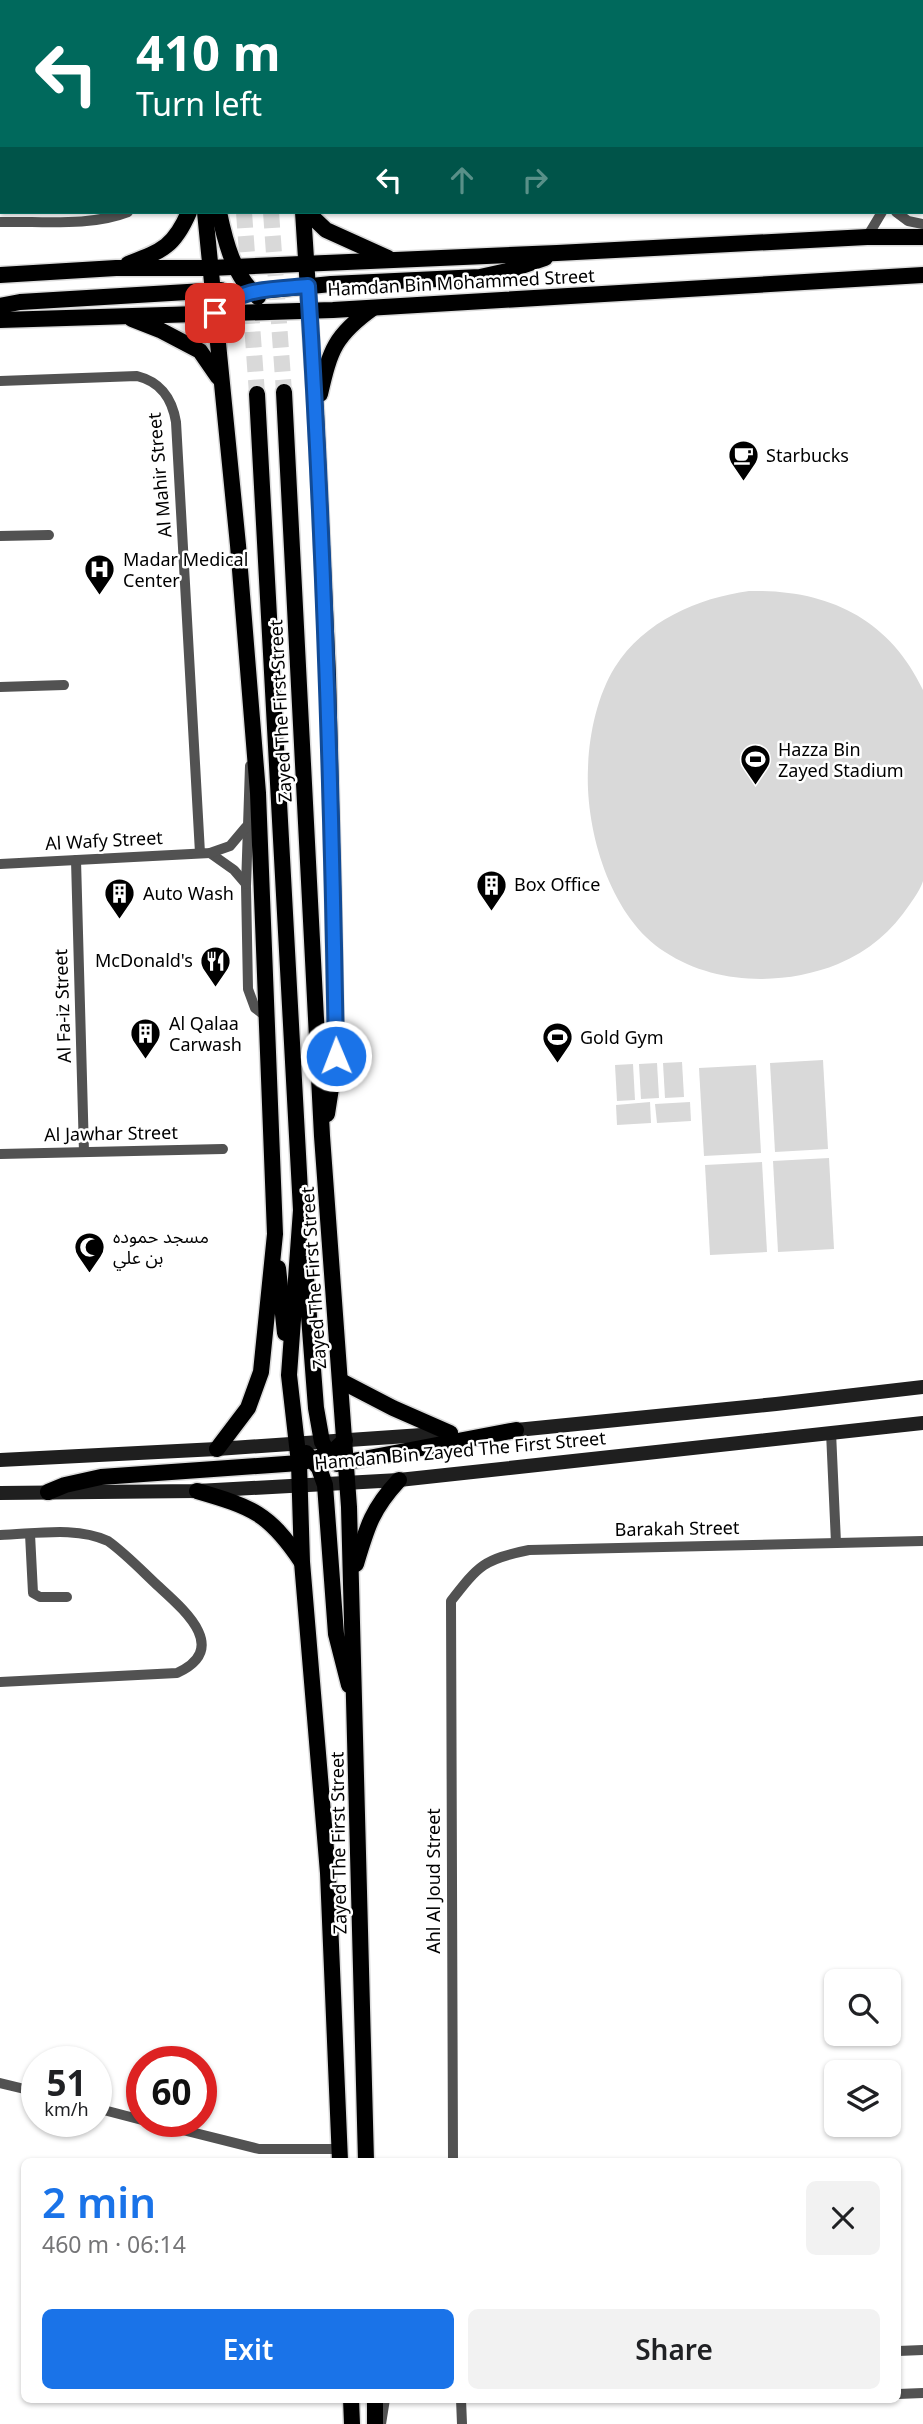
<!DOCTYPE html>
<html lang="en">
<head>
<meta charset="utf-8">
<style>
  :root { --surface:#fff; --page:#f2f2f2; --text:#202124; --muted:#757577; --accent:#1a73e8 }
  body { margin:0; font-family:"Noto Sans","Noto Sans Arabic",sans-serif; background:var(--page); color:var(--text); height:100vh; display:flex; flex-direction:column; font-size:26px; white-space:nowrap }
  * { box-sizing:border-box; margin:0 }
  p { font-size:23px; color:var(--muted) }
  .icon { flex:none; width:38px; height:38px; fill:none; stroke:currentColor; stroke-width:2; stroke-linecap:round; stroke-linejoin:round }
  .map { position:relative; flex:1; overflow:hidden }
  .details { position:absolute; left:21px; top:2158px; width:880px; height:245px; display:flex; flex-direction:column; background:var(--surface); border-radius:10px; box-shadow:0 2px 5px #0004 }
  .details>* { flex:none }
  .top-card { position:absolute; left:0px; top:0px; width:924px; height:214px; box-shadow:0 2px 5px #0004; background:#00695c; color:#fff; overflow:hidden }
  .tools { position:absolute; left:824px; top:1969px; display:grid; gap:14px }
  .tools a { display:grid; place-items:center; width:77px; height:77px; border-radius:10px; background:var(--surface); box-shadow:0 2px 5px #0004; font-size:35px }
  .speed { position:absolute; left:21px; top:2046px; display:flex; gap:14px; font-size:35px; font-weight:700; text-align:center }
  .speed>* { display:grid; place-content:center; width:91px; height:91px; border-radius:50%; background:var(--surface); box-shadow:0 2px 5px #0004; line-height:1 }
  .speed small { font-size:18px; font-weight:400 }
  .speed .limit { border:10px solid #d22; background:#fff; color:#111 }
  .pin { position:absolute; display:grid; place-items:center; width:60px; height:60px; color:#fff; margin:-30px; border-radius:14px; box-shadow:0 4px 10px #0006 }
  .me { position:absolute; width:77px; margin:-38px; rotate:359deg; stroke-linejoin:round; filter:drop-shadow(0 0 5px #0008) }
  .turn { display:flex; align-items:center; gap:24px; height:147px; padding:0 21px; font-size:32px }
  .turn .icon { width:91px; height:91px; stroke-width:2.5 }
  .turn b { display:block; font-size:49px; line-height:60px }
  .lanes { display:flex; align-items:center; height:66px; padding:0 21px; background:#0003; justify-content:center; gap:35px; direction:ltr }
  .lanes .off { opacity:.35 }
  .round { display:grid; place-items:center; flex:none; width:74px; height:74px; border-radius:10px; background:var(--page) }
  .overview { display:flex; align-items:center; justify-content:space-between; height:119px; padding:0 21px }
  h1 { font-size:42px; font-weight:600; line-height:52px; color:var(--accent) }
  .cta { display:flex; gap:14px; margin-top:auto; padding:14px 21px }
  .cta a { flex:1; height:80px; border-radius:10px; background:var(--accent); color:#fff; font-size:28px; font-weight:600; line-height:80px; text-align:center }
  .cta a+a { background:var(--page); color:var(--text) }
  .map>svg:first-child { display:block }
  .green { fill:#d9d9d9 }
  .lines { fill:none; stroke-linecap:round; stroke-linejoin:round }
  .primary-tunnel { stroke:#d9d9d9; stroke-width:16; stroke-dasharray:16 8; stroke-linecap:butt }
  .primary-casing { stroke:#dbdbdb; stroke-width:19 }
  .street { stroke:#525252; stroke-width:10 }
  .secondary { stroke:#1f1f1f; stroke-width:14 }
  .primary { stroke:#000; stroke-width:16 }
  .route-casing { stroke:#114b97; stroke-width:18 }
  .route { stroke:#1a73e8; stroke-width:12 }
  .labels { text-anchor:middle; stroke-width:5; stroke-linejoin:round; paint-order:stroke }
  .street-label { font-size:18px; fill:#000; stroke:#fff }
  .poi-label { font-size:18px; fill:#000; stroke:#fff; text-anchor:start }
</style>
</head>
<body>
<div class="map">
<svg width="923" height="2424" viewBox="0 0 923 2424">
  <rect width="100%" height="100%" fill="#fff"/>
  <g class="green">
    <path d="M749,591C827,589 889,618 923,690C923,736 923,782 923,828C923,844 923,865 923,881C921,888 915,897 910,904C892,931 869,951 838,964C784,986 715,985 665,952C610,917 585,830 588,768C589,735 597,696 615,667C644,621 698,598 749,591Z"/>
    <path d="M823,1060L828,1149L775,1152L770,1063Z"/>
    <path d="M682,1062L684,1097L665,1098L663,1063Z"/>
    <path d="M657,1063L659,1098L641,1099L639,1064Z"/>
    <path d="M633,1064L635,1100L617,1101L615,1065Z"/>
    <path d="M756,1065L761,1153L704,1156L699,1068Z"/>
    <path d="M650,1102L651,1123L617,1125L616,1105Z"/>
    <path d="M690,1102L691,1121L657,1123L655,1104Z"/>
    <path d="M829,1158L834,1249L778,1252L773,1161Z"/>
    <path d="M762,1162L767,1252L710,1255L705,1165Z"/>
  </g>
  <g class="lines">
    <g class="primary-tunnel">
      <path d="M244,212L257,394"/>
      <path d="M271,212L284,392"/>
    </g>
    <defs>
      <g id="primary">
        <path d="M199,0V2"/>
        <path d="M227,0V2"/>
        <path d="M255,0V2"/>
        <path d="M283,0V2"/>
        <path d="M205,212L238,545L258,793L275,1234L261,1372L248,1408L217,1449"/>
        <path d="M219,212C225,241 234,277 258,297"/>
        <path d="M303,212L316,414L328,675L333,884L336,1056L327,1114"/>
        <path d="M307,212L326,230L388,258"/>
        <path d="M128,264C162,251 174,247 189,212"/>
        <path d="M0,275L116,268H210L557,253L867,237H923"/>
        <path d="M0,306L20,302L221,290"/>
        <path d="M215,313L232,299L252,292L331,284L480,277L507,271L545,258"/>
        <path d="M132,319L160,330L200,351L218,377"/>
        <path d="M0,320L333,310L923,275"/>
        <path d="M284,392L322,1136L349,1507L366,2161"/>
        <path d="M257,394L301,1210L289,1375L299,1463L302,1562L328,1873L340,2161"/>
        <path d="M320,394C330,350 335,335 373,308"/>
        <path d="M305,1264L316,1408L322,1442L333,1462"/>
        <path d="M278,1268L285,1333"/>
        <path d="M341,1381L393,1408L450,1433"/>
        <path d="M306,1453L319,1468L325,1485L336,1634L349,1685"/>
        <path d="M337,1464L516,1430"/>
        <path d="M197,1491C252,1507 269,1513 301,1561"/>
        <path d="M48,1492L65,1485L101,1477L299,1463L329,1455L345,1440"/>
        <path d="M356,1564C367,1527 372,1509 399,1480"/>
        <path d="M351,2399L352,2424"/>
        <path d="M375,2399V2424"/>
      </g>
    </defs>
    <use href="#primary" class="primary-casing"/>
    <g class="street">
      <path d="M167,0L168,2"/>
      <path d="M344,0V2"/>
      <path d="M877,0L878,2"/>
      <path d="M11,2L13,0"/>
      <path d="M0,9L2,42"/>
      <path d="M922,166H923"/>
      <path d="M896,212L908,221L923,224"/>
      <path d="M0,222C41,221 90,227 128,212"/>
      <path d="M867,237L882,212"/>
      <path d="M0,381L137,376C161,382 172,398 176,422L200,853"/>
      <path d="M0,536L49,535"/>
      <path d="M0,687L64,685"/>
      <path d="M250,766L246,886L248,989L255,1008L268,1018"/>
      <path d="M210,853L234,870L246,884"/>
      <path d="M76,860L84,1152"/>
      <path d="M0,864L210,853L230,846L246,827"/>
      <path d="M0,1154L223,1149"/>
      <path d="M831,1432L836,1543"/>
      <path d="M30,1534L33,1593L40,1597H67"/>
      <path d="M0,1535C35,1534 76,1526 108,1541C126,1554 141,1570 157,1585C183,1609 231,1648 177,1673L0,1682"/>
      <path d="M0,2083L37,2092"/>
      <path d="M96,2108L142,2120"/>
      <path d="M147,2121L259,2149H339"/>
      <path d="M453,2161L451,1601C479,1565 484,1559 529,1550L923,1541"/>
      <path d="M898,2351L923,2350"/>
      <path d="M898,2394L923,2393"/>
      <path d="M461,2399L462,2424"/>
      <path d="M381,2424L385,2399"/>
    </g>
    <g class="secondary">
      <path d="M507,1431L776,1404L923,1387"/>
      <path d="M0,1460L217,1449L451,1433"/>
      <path d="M0,1493L197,1491L399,1480L923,1423"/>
    </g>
    <use href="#primary" class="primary"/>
  </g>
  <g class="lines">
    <defs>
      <path id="route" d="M215,313C239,287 275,289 308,286C324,542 332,799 336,1056"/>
    </defs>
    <use href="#route" class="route-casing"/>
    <use href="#route" class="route"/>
  </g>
  <defs>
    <symbol id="cafe-pin" viewBox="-11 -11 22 30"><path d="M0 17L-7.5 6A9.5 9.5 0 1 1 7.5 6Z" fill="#000" stroke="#fff"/><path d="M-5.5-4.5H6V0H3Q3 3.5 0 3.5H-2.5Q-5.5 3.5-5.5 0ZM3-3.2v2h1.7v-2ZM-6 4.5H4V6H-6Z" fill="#fff"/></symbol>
    <symbol id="hospital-pin" viewBox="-11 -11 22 30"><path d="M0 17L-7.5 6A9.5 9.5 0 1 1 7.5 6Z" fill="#000" stroke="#fff"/><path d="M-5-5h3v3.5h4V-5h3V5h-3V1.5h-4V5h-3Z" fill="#fff"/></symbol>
    <symbol id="stadium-pin" viewBox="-11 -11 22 30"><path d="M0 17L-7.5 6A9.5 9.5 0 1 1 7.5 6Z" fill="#000" stroke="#fff"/><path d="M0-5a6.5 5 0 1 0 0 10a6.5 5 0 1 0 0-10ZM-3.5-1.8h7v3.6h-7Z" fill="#fff"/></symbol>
    <symbol id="building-pin" viewBox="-11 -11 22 30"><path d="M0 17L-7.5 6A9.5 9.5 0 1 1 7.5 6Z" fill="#000" stroke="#fff"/><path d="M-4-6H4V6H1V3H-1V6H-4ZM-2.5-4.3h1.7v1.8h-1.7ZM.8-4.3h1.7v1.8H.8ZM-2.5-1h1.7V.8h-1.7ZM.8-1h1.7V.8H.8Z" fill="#fff"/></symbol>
    <symbol id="restaurant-pin" viewBox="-11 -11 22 30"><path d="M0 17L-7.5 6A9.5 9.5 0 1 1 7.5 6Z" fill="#000" stroke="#fff"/><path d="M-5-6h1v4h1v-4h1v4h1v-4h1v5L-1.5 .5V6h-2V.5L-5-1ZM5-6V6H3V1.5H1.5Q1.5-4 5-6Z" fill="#fff"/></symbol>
    <symbol id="mosque-pin" viewBox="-11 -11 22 30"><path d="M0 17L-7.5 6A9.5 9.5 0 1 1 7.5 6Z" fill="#000" stroke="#fff"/><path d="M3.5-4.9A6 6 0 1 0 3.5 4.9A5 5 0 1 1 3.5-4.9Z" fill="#fff"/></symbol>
  </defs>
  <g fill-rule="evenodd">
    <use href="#cafe-pin" x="726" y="438" width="35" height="47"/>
    <use href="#hospital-pin" x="82" y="552" width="35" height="47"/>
    <use href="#stadium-pin" x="738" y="742" width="35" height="47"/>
    <use href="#building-pin" x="474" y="868" width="35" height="47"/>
    <use href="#building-pin" x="102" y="876" width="35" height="47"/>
    <use href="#restaurant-pin" x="198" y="944" width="35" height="47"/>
    <use href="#building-pin" x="128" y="1016" width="35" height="47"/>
    <use href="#stadium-pin" x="540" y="1020" width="35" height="47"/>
    <use href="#mosque-pin" x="72" y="1230" width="35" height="47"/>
  </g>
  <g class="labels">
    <g class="street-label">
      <text transform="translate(461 283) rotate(-3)" y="6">Hamdan Bin Mohammed Street</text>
      <text transform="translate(160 475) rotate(-95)" y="6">Al Mahir Street</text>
      <text transform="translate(281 711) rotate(-93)" y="6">Zayed The First Street</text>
      <text transform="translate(104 841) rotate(-3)" y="6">Al Wafy Street</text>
      <text transform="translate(63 1006) rotate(-92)" y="6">Al Fa-iz Street</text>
      <text transform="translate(111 1134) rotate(-1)" y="6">Al Jawhar Street</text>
      <text transform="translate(314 1278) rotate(-94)" y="6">Zayed The First Street</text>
      <text transform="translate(460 1451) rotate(-5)" y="6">Hamdan Bin Zayed The First Street</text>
      <text transform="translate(677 1529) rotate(-1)" y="6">Barakah Street</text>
      <text transform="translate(339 1843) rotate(-91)" y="6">Zayed The First Street</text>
      <text transform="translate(434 1881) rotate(-90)" y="6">Ahl Al Joud Street</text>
    </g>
    <g class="poi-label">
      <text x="766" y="462">Starbucks</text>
      <text x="123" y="566">Madar Medical<tspan x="123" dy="21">Center</tspan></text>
      <text x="778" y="756">Hazza Bin<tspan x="778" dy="21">Zayed Stadium</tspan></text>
      <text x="514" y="891">Box Office</text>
      <text x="143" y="900">Auto Wash</text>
      <text x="193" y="967" text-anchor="end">McDonald's</text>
      <text x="169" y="1030">Al Qalaa<tspan x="169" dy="21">Carwash</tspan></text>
      <text x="580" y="1044">Gold Gym</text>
      <text x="113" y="1243">مسجد حموده<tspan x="113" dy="21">بن علي</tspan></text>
    </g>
  </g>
</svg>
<div class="tools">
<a><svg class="icon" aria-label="search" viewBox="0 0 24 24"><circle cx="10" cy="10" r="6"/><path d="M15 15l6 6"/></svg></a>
<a><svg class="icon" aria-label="layers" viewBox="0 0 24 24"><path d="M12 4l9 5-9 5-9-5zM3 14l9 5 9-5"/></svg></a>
</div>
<div class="speed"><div>51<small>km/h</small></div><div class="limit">60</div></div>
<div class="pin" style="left:215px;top:313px;background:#d93025"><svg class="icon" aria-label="arrive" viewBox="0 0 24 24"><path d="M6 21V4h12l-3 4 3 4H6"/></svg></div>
<svg class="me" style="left:336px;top:1056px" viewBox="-20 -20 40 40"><circle r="17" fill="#1a73e8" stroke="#fff" stroke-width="3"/><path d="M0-11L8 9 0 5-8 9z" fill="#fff"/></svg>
<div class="top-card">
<div class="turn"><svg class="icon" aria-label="left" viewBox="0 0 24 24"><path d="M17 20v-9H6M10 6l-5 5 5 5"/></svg><div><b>410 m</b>Turn left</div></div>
<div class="lanes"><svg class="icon" aria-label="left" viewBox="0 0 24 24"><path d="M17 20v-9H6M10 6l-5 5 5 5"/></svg><svg class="icon off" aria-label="ahead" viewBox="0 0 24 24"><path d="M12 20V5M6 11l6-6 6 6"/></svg><svg class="icon off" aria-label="right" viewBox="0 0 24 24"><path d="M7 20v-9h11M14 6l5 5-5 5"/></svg></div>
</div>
<section class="details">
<div class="overview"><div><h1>2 min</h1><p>460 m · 06:14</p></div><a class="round"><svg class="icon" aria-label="close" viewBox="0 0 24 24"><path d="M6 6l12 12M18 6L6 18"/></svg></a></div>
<div class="cta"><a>Exit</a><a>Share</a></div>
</section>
</div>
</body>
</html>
